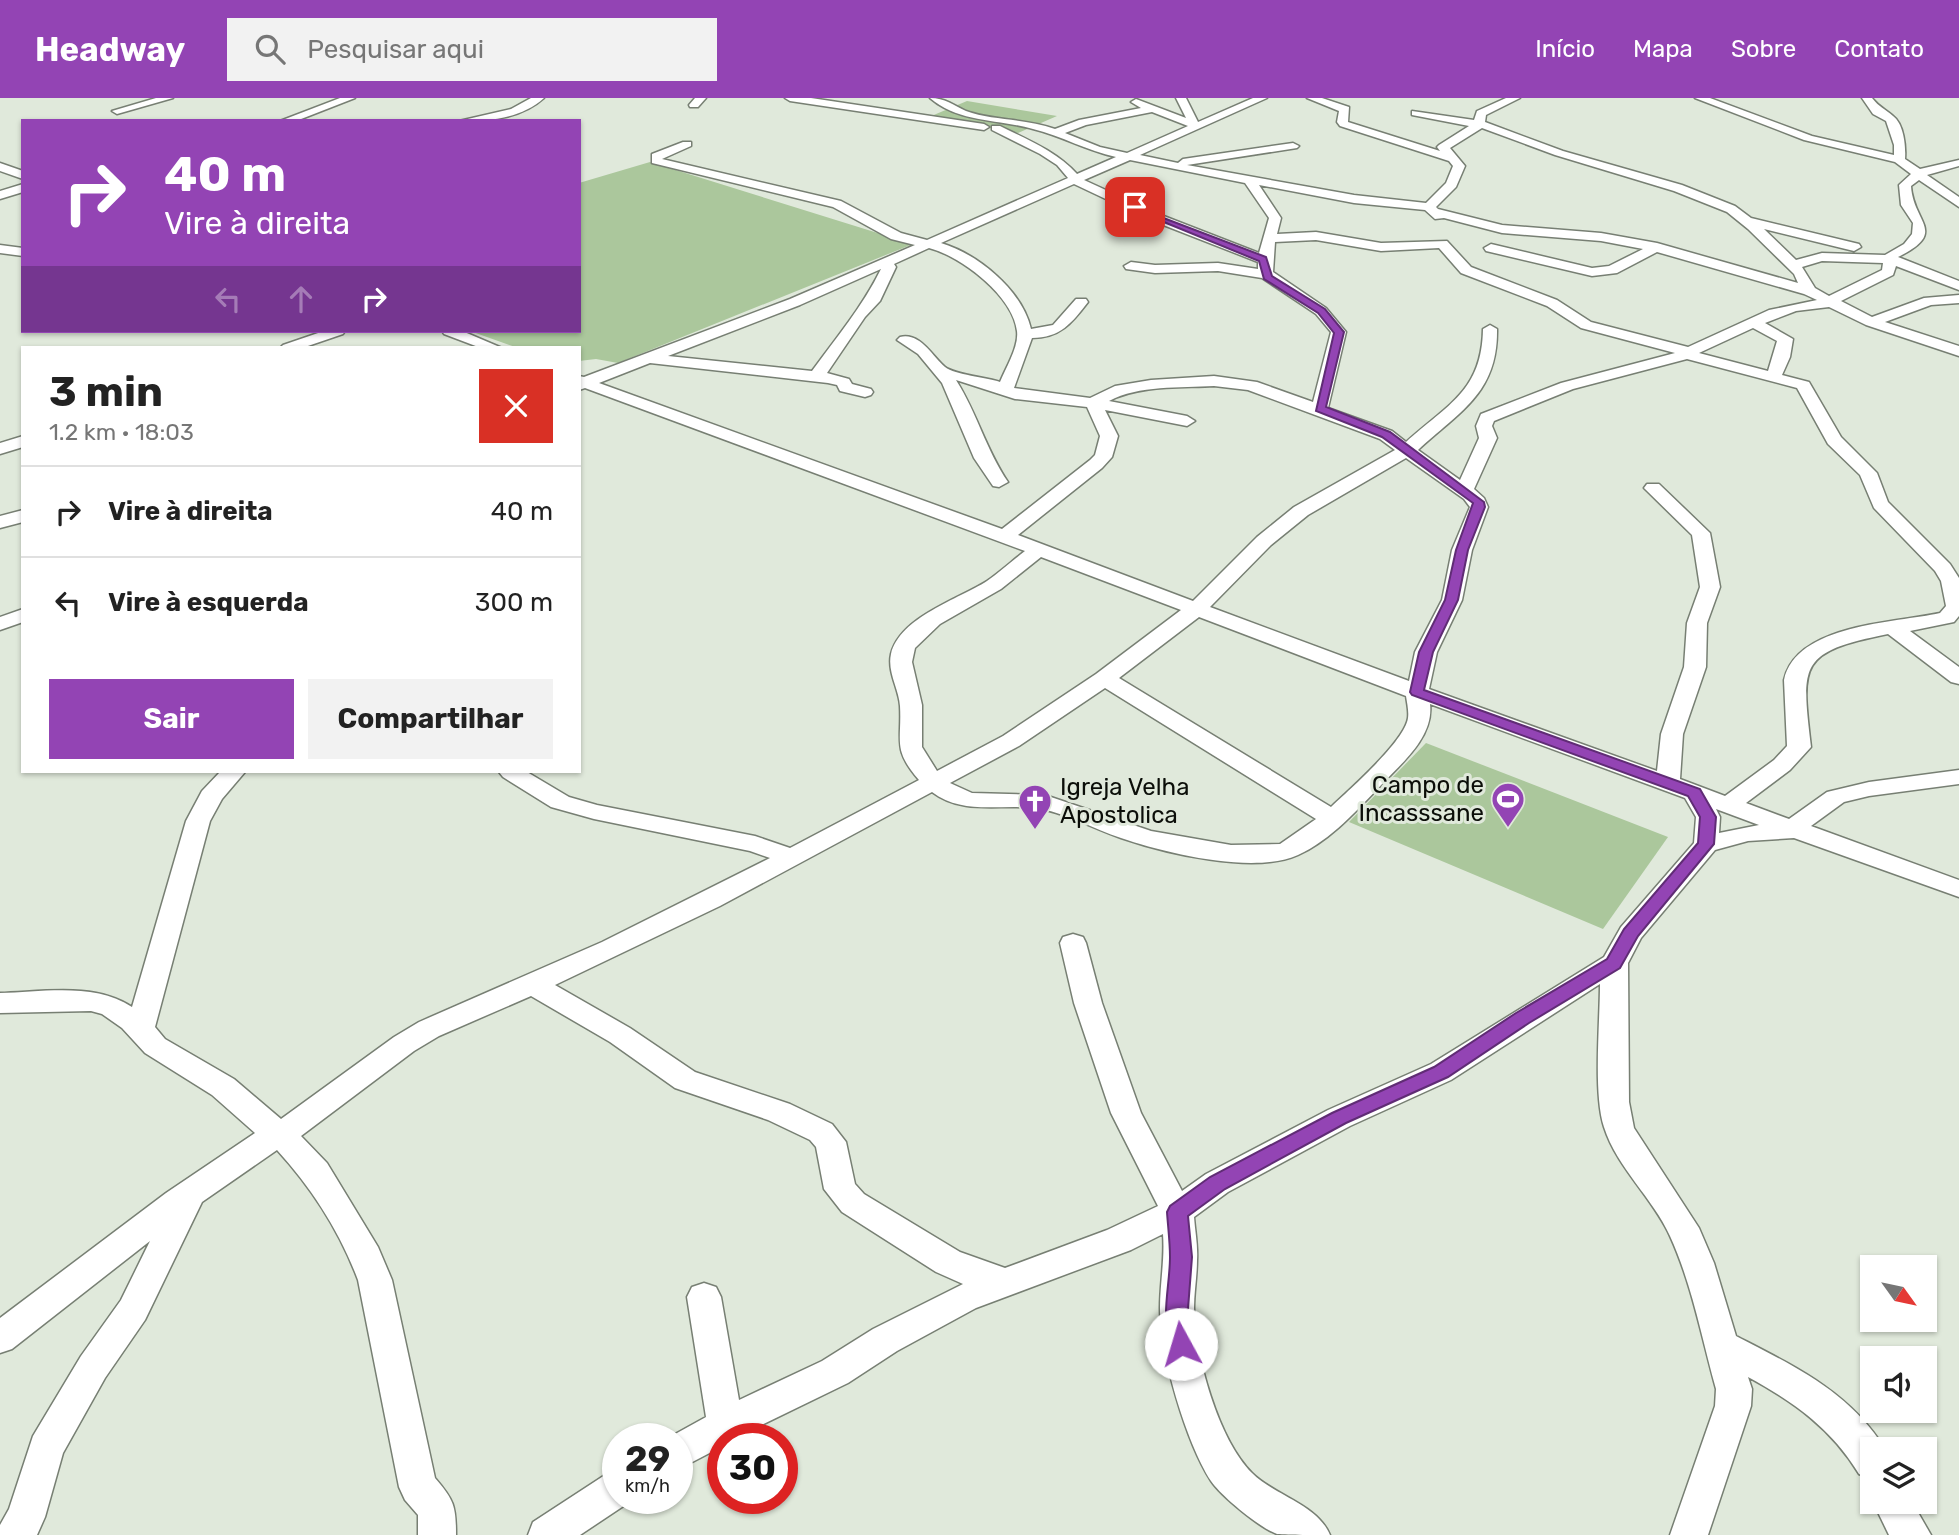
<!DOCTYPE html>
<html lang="pt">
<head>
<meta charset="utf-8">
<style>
  :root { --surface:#fff; --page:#f2f2f2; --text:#222; --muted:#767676; --line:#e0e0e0; --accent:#9344b4 }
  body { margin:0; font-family:Rubik,sans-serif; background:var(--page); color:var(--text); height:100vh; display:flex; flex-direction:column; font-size:26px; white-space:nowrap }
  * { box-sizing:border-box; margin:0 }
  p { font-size:23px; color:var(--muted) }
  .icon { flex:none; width:38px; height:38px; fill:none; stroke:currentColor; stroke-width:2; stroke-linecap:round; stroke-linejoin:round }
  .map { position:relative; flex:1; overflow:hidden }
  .sheet { position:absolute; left:21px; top:248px; width:560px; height:427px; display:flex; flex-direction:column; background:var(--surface); border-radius:0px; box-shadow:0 2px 5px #0004 }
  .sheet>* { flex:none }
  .guide { position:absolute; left:21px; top:21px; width:560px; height:214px; border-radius:0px; box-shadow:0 2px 5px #0004; background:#9344b4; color:#fff; overflow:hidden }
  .needle { width:46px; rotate:123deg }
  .buttons { position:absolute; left:1860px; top:1157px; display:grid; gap:14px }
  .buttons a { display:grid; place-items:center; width:77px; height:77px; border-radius:0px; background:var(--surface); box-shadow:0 2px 5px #0004; font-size:35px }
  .speed { position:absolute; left:602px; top:1325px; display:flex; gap:14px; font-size:35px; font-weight:700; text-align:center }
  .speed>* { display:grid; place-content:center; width:91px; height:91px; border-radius:50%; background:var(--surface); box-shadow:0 2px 5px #0004; line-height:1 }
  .speed small { font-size:18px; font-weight:400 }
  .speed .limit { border:10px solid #d22; background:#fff; color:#111 }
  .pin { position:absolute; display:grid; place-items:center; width:60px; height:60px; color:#fff; margin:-30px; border-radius:14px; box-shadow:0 4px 10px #0006 }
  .me { position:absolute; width:77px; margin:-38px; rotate:354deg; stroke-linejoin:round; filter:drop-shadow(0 0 5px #0008) }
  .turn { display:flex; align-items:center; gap:24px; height:147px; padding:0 28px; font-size:32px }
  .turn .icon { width:91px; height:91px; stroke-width:2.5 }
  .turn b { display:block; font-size:49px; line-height:60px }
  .lanes { display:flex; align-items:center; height:66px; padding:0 28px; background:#0003; justify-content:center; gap:35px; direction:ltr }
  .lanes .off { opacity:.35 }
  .round { display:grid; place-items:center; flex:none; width:74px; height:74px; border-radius:0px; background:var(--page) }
  .headline { display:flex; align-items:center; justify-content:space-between; height:119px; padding:0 28px }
  h1 { font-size:42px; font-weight:700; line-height:52px }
  .button { display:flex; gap:14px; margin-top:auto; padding:14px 28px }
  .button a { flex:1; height:80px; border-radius:0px; background:var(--accent); color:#fff; font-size:28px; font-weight:700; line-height:80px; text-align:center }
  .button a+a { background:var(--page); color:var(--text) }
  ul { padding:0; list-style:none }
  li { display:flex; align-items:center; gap:21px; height:91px; padding:0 28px; border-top:2px solid var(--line) }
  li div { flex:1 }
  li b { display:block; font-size:26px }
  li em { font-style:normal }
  header { display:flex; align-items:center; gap:42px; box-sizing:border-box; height:98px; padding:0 35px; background:var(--accent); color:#fff }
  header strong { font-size:33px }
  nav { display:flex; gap:38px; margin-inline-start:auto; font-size:24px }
  .search { width:490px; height:63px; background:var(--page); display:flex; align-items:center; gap:18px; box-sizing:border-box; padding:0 24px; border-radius:0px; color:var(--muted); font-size:26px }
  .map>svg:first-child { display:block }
  .green { fill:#abc79c }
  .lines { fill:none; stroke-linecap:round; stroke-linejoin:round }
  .minor-casing { stroke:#777f73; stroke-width:3 }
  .minor { fill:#fff; fill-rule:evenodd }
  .route { fill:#9344b4; stroke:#602c75; stroke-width:2 }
  .labels { text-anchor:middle; stroke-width:6; stroke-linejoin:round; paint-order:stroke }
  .poi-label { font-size:24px; fill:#0b0e09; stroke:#e0e9db; text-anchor:end }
</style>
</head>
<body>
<header>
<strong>Headway</strong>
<div class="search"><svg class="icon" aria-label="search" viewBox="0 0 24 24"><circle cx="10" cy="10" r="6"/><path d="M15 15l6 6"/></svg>Pesquisar aqui</div>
<nav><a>Início</a><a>Mapa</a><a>Sobre</a><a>Contato</a></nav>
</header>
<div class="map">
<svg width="1959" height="1437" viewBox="0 0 1959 1437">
  <rect width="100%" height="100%" fill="#e0e9db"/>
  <g class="green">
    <path d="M967,3L1057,18L1018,35L929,19Z"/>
    <path d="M650,64L913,146L618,265L596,261L579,263V250H518L470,233H579V85Z"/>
    <path d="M1426,645L1668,739L1603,831L1349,724Z"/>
  </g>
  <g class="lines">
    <defs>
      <g id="minor">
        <path d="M156,0H173L117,16L112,13Z"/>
        <path d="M340,0H355L296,23H280Z"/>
        <path d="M531,0H544C521,21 489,23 459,23L511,11Z"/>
        <path d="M695,0H706L698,9H690L689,7Z"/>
        <path d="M785,0H811L984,26L989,29L984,32L790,3Z"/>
        <path d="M930,0C945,0 953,7 966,13C993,23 1026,20 1055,31L1079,22L1141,10L1131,4L1136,1L1186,20L1176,0H1186L1198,24L1253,0H1267L1140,57L1178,65L1183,61L1293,45L1299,48L1297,50L1187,67L1354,97L1426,105L1446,85L1453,68L1449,63L1340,28L1337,24L1339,13L1307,0H1322L1349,9L1348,24L1440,53L1437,49L1439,47L1469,28L1412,17V13L1474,22L1477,13L1506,0H1520L1486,17L1485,24L1563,53L1682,87L1735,108L1751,120L1859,146L1861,149L1854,153L1764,131L1796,162L1822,155L1885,157L1904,146L1912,136L1913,125L1901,107L1899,87L1911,76L1895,64L1804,42L1695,0H1710L1812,38L1894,57V47L1886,23L1873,16L1862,0H1872C1879,9 1885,11 1893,18C1904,26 1906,49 1905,61L1920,71L1959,62V68L1927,77L1959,99V109L1919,82L1911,88C1913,125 1949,134 1898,159L1959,183V192L1896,168L1893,177L1841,203L1872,219L1924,200L1959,197V205L1931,207L1885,224L1959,248V258L1866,227L1829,209L1796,213L1765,225L1793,241L1790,259L1782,277L1809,284L1841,339L1877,375L1888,404L1950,466L1959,480V518L1954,524L1910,533L1959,569V586L1951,584L1888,536C1799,554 1801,565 1811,649L1790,672L1746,705L1789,721L1827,694L1869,684L1959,672V686L1869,698L1844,704L1811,728L1959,782V799L1794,740L1748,743L1715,752L1641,840L1628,865L1629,1004L1634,1030L1699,1130L1714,1165L1736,1238C1794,1268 1850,1294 1885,1351H1872V1381L1859,1376C1832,1331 1794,1304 1748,1279L1752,1291L1751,1308L1708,1437H1670L1715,1308L1716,1291C1702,1241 1692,1186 1670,1138C1653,1100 1617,1070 1604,1029C1593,996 1600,924 1600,886L1451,982L1350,1028L1228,1094L1194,1119C1195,1133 1198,1148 1197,1162C1197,1178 1194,1194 1194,1210C1195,1258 1218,1341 1252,1375C1275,1398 1317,1406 1330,1437C1317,1437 1288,1437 1277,1436C1260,1430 1221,1398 1211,1383C1186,1344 1160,1256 1160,1210C1160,1185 1165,1161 1163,1136L1131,1152L976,1210L897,1253L848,1285L735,1340H723V1348L677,1372V1340H668L706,1319L687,1199L692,1189L704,1185L716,1189L721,1199L739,1302L822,1263L873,1231L963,1186L936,1174L842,1114L824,1091L816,1049L810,1042L768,1022L675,990L610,944L531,898L439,938L414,953L301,1038L327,1065L378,1149L392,1182L435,1380C454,1402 456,1408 456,1437H418V1417L405,1402L399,1389L358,1182C340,1134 311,1089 277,1052L202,1104L145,1222L105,1280L63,1355L45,1419L37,1437H0V1427L9,1411L33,1338L81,1258L121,1202L150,1143L12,1251L0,1255V1220L166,1095L255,1035L212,997L145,955L122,930L102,916L91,913L0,915V895C42,894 95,884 132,909L186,723L202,693L220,674H245L222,701L210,723L155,929L165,941L234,981L281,1021L394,939L419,924L602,844L770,760L750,753L594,721L551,709L503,679L499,674H527L569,699L597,707L755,738L790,750L919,682C892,651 902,644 900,608C899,591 887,574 891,556C900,519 959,501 987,483C1000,474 1012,463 1025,453L585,290L579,292V278L584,279L790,201L915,147L891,141L833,109L652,65V56L683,44H691V48L662,61L841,103L901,135L927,142L1068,80L1057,67L1040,56L992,32V28H1000C1028,42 1056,53 1077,76L1116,59C1087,53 1062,38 1033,31C998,21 959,25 930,0ZM1152,14L1188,28L1127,55L1100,49L1065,35L1086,27ZM1482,30L1555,57L1674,93L1727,114L1748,131L1794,176L1798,185L1657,145L1601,135L1502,127L1438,111L1436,109L1456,89L1465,68L1450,50ZM1130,62L1245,85L1269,120L1259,155L1156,115L1084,82ZM1074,86L1148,121L1258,164V171L1218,165L1155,167L1131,164L1124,168L1126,171L1155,175L1218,173L1262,180L1316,216L1331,234L1313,304L1257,284L1214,278L1151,282L1115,288L1090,300L1014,290L1032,240C1060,240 1072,225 1088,204L1086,201H1076L1053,227L1031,231C1022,192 978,156 941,145ZM1259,87L1354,105L1425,112L1435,121L1444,120L1502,135L1601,143L1643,151L1609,168L1592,170L1491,146L1484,150L1486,153L1592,178L1617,175L1657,154L1804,196L1817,202L1769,212L1688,249L1591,224L1557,202L1471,169L1447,143L1381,145L1316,134L1277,136L1281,120ZM1316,142L1381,153L1439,150L1461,175L1547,208L1581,230L1675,255L1561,285L1481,316L1476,328L1479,340L1460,382L1418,352C1460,313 1498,295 1497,231L1490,227L1483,231C1482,293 1448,306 1406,344L1392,333L1328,310L1346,234L1326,210L1273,174L1275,144ZM929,150C961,158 1013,198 1017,233C1019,249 1006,269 1000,284C986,279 955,277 945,269C932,258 920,234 900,239L897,242L918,256L942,285L974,360L993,388L999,389L1008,384C986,352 977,315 956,282L1015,301L1087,309L1100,338L1095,357L1090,362L1002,431L599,285L650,265L828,285L837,287L840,293L865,299L871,297L873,294L871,291L852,286L849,281L827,275L865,219L880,203L896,169L894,166ZM1822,163L1883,165L1882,172L1829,198L1815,190L1802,169ZM881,171C863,208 836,240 812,273L668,258L800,207ZM1753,230L1777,243L1768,273L1699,255ZM1687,261L1797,290L1828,346L1860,377L1874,410L1935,473L1941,483L1946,508L1940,515C1895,525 1796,526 1784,582L1787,648L1774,662L1725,698L1680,681L1683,636L1706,569L1707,525L1720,489L1710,435L1659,386H1647L1644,390L1692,437L1700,489L1687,525L1684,569L1661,636L1657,673L1429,591L1437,554L1462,502L1472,452L1488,409L1484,400L1474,391L1497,340L1492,328L1494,323L1573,291ZM1214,288L1248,292L1380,341L1395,352L1294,409L1257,439L1193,503L1018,437L1102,370L1112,359L1118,338L1105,312L1187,328L1195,323L1187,318L1109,303C1139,287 1180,290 1214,288ZM1406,360L1464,401L1470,409L1452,452L1442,502L1415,554L1409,583L1210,509L1271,447L1308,417ZM1041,459L1181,512L1096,576L1003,638L937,673L922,649V607L912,564L915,550L940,526L1001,491ZM1199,519L1406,598C1407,605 1409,613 1408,620C1405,643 1349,692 1331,709L1119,580ZM1105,590L1316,721L1280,746L1231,747L1151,733L1045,697L972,695L950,685L1019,648ZM1430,606L1685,700L1696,719L1694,745L1621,829L1604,859L1431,966L1328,1012L1206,1076L1182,1093L1141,1015L1102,905L1086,845L1083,839L1073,836L1063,839L1060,845L1074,905L1111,1015L1158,1108L1107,1132L1005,1170L960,1154L864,1096L855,1086L846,1044L832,1026L790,1006L695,974L630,930L555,887L720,808L932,694C965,719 1004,704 1041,711C1068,716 1094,731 1121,740C1165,755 1254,777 1298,757C1331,742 1358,711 1383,685C1403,664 1434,638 1430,606ZM1716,711L1759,727L1719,735L1720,719Z"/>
        <path d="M0,65L23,73V81L0,73Z"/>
        <path d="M23,86V94L0,101V93Z"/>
        <path d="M0,147L23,150V158L0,155Z"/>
        <path d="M324,233H345L343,236L302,250H280L283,247Z"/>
        <path d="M442,233H462L502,250H481L444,236Z"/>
        <path d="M23,338V349L0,356V345Z"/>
        <path d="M23,412V424L0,430V418Z"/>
        <path d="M23,511V524L0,532V519Z"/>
        <path d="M618,1372V1400H632L631,1403L580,1437H528L533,1424L605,1377Z"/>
        <path d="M1873,1404H1912L1931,1437H1889Z"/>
      </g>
    </defs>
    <use href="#minor" class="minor-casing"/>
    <use href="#minor" class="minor"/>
  </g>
  <path class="route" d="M1132,108L1266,159L1272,178L1325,211L1344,234L1326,309L1390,334L1484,404L1485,409L1468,452L1458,502L1433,554L1424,592L1700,691L1716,719L1714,746L1638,838L1620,870L1529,925L1448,979L1346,1025L1225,1091L1188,1118L1192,1159L1188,1211L1192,1246L1189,1253L1181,1256L1173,1253C1159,1224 1170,1189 1170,1159C1170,1144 1168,1129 1167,1114L1170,1108L1210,1079L1332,1015L1434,969L1516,915L1607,861L1624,831L1698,745L1700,719L1688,698L1412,597L1410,594L1419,554L1445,502L1456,452L1473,405L1382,339L1316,313L1334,235L1318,215L1264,181L1259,163L1132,111Z"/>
  <defs>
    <symbol id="stadium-pin" viewBox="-11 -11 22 30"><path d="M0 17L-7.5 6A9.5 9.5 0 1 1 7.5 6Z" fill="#9344b4" stroke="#e0e9db"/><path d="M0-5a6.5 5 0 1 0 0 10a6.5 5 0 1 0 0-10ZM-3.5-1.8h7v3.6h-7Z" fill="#fff"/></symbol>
    <symbol id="church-pin" viewBox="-11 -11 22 30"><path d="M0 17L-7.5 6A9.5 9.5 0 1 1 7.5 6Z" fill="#9344b4" stroke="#e0e9db"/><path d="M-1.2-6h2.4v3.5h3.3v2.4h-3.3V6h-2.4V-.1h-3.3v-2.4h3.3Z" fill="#fff"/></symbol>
  </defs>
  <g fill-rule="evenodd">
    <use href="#stadium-pin" x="1489" y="682" width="38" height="52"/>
    <use href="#church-pin" x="1016" y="684" width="38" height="52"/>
  </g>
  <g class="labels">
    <g class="poi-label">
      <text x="1484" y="695">Campo de<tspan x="1484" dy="28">Incasssane</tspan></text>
      <text x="1060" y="697" text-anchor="start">Igreja Velha<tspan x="1060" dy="28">Apostolica</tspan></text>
    </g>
  </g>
</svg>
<div class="buttons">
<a><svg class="needle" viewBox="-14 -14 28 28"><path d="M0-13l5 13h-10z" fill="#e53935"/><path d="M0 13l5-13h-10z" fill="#767676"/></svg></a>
<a><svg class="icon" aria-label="sound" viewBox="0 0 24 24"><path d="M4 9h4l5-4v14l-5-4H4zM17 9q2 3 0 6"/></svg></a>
<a><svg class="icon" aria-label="layers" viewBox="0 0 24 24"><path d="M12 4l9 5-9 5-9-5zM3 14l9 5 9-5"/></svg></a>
</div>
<div class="speed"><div>29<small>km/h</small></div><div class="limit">30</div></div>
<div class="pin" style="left:1135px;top:109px;background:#d93025"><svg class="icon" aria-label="arrive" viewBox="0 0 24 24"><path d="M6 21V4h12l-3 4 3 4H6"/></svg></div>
<svg class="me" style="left:1181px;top:1246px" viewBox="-20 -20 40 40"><circle r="19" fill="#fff"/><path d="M0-13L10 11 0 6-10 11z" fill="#9344b4"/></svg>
<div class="guide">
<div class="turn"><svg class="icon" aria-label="right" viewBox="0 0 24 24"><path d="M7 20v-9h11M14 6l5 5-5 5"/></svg><div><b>40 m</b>Vire à direita</div></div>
<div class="lanes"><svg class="icon off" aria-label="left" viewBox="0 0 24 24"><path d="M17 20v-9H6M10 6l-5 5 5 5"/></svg><svg class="icon off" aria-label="ahead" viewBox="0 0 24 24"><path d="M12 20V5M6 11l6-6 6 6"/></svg><svg class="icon" aria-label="right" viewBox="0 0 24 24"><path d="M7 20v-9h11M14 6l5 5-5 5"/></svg></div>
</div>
<section class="sheet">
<div class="headline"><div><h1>3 min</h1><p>1.2 km · 18:03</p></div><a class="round" style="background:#d93025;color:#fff"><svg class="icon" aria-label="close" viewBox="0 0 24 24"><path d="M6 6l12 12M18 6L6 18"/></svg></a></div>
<ul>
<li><svg class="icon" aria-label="right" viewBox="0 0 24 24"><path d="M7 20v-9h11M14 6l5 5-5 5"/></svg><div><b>Vire à direita</b></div><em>40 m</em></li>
<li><svg class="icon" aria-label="left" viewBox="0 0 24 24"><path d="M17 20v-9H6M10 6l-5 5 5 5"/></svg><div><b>Vire à esquerda</b></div><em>300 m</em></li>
</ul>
<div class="button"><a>Sair</a><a>Compartilhar</a></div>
</section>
</div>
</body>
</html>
